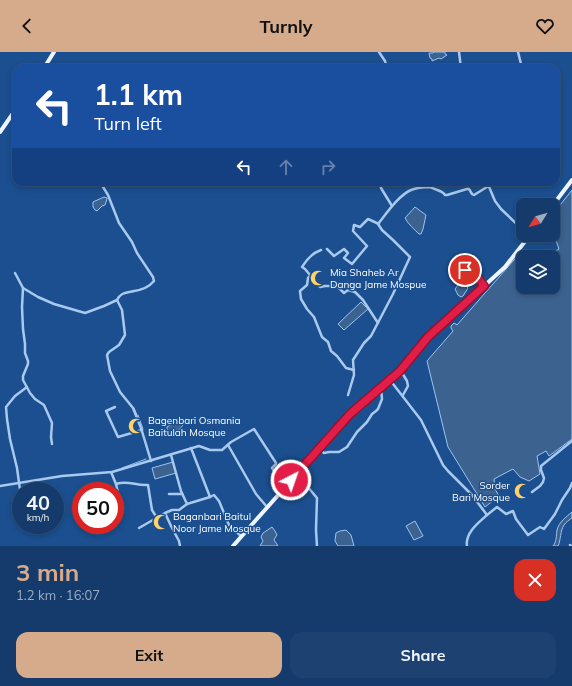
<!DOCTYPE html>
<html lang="en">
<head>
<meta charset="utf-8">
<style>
  :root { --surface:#143b6b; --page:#1d4271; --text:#f1f3f6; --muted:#9dadc1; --line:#33557e; --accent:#d6ab8b }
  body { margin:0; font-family:Mulish,sans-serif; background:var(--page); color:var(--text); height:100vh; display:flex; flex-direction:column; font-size:15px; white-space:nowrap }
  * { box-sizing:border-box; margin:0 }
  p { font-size:13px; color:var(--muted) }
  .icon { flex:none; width:22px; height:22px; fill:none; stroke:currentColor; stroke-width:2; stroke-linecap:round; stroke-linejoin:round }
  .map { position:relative; height:494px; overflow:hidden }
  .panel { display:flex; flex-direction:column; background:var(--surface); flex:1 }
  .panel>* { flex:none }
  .hud { position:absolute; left:12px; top:12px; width:548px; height:122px; border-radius:12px; box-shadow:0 2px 6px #0003,0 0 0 1px var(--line); background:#1a4fa0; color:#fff; overflow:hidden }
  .needle { width:26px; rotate:233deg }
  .buttons { position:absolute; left:516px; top:146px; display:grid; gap:8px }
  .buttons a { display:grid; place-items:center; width:44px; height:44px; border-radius:8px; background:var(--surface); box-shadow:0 2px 6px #0003,0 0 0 1px var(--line); font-size:20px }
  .speed { position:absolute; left:12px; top:430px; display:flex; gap:8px; font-size:20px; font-weight:700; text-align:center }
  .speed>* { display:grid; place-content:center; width:52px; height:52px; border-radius:50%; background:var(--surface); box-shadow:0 2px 6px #0003,0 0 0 1px var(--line); line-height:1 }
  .speed small { font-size:10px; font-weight:400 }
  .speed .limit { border:6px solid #d22; background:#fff; color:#111 }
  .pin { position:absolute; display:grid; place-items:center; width:34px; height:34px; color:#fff; margin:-17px; border:2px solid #fff; border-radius:50%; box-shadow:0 1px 4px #0007 }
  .me { position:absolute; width:44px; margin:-22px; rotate:41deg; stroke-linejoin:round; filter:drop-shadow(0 0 3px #0008) }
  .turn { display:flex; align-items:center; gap:14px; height:84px; padding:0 16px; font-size:18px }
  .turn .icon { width:52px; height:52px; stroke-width:2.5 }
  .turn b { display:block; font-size:28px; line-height:34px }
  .lanes { display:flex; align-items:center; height:38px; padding:0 16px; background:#0003; justify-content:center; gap:20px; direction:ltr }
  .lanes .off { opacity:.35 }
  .round { display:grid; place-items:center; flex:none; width:42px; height:42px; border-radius:12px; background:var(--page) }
  .summary { display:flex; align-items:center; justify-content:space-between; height:68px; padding:0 16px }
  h1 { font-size:24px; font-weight:700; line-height:30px; color:var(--accent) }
  .button { display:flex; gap:8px; margin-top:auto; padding:8px 16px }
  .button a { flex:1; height:46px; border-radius:12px; background:var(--accent); color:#111; font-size:16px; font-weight:700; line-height:46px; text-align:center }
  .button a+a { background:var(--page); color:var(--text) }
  header { display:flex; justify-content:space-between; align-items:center; height:52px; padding:0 16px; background:var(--accent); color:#111; font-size:18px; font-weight:700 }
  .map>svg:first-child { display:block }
  .water { fill:#3c6290; stroke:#9cc4f0 }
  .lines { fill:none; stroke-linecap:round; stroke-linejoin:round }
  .stream { stroke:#9cc4f0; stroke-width:1 }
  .minor { stroke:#a9c9ee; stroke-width:2.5 }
  .major { stroke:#f0f6ff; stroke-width:4 }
  .route-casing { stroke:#92132f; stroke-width:10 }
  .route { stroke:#e11d48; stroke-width:7 }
  .labels { text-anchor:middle; stroke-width:3; stroke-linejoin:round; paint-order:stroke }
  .poi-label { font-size:10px; fill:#fff; stroke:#1b4f8f; text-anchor:start }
</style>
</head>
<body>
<header><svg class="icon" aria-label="back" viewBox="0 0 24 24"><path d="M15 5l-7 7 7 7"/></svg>Turnly<svg class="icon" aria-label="heart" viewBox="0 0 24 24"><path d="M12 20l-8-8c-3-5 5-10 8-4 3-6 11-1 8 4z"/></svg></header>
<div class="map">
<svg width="572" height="494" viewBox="0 0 572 494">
  <rect width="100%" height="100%" fill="#1b4f8f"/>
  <g class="water">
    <path d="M434,0H445V2L447,3L441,7L439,6L432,9V7L430,6L429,1H433Z"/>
    <path d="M572,138V387L549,404L546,399L537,404L540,422L529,429L520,425L513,417L494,427L495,437L499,444L485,455L448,395L427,309L453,279L451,276V274L454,271L457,273L521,200L525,205H523V235H553V205H544L559,197L553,180V162Z"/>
    <path d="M104,145L107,146V147L105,153L102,154L97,159L95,158L93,155V150Z"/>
    <path d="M415,155L426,163L423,177L421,182H419C414,177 408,172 405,166Z"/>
    <path d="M462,230L468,236L463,244L461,245L458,243L455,237L458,233Z"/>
    <path d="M361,250L368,257L344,278L338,272Z"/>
    <path d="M180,369H182L183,373L179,378L169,379L167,377V375L175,370Z"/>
    <path d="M173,410L176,421L155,427L152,416Z"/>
    <path d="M572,460V466C569,468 566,470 564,473C560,479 561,488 558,494H553C557,489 556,484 557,478C559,470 566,465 572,460Z"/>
    <path d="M415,469L423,484L414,488L406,474Z"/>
    <path d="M272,475L275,479L277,483L275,486L274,488L278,494H260L263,489L261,485L263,481Z"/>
    <path d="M346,478L351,483L354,494H338L335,489L336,481L340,479Z"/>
  </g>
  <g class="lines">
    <g class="stream">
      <path d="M134,356L137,363"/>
      <path d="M138,363L143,377"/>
      <path d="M122,416L146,407"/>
    </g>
    <g class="minor">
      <path d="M379,0L385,9L387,16"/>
      <path d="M459,0L461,16"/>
      <path d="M518,0L522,16"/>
      <path d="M100,130L108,143L119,171L132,190L137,201L153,225L154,229C149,235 141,238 134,239C126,241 121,240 117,248L122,258L125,283L119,293L109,300L107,303L110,319L120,340L133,356L141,376L151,409"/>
      <path d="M380,130L381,136L392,154"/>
      <path d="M426,130L430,134"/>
      <path d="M487,130L495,149L501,157L523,178"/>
      <path d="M327,197L334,204L344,197L348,201L344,206L352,212L367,194L353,179L354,173L360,175L368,167L379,172"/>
      <path d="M321,198C312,201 307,207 302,215L305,217L320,235L325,234H337L344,241L348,238L355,240L363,248L378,271"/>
      <path d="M462,216C466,219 469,217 473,220L484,233"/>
      <path d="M15,221L23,236L22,255L23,277L25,292V301L28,309V312L23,324V328L30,341L35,347L44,353L52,371L51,385L52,392"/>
      <path d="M310,224L308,226L307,233L300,239L301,247L307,257L314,265L322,285L328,290L331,299L337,304L346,316L354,318"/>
      <path d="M23,236L38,245L54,252L85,261L104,254L117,248"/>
      <path d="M401,319L407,329L408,334L403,343"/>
      <path d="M390,328L421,368L443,413L448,419L472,443L487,463C478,471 465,481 467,494"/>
      <path d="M348,343L354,323L353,308L364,291L371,284L393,242L410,205L393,188L382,178L378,172C386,162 399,143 411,138C416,136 425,135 430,135C435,138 442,138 445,143H447L467,137H469L472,142L474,143L487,135"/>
      <path d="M115,355L106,359L118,385L142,378"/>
      <path d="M228,393L256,442L267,455"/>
      <path d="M191,396L210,445"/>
      <path d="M319,397L324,401L329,400H339L347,395L357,380L367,370L372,362L376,359L378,357L382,347L381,336"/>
      <path d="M111,420L116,432"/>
      <path d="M297,422L317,446L316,478L317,494"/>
      <path d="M0,434L62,424L112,420L199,394L210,398H222L231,390L254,377L276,411V412L272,416L285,435"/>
      <path d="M532,440L540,434L543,430L544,426L541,418V414L572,389"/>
      <path d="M169,442H182"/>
      <path d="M21,445L17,416L10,387L7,367L6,355L15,344L27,335"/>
      <path d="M119,445L116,432C128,428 136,434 148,433L152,458L157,466"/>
      <path d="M187,452L210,445L214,443L219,449L229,473L241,484"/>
      <path d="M165,461L172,458H179L187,452L181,439L171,403"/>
      <path d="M487,463L497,455L506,462L513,459L516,467L528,483L540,475L544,477L555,462L562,448L570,436L572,431"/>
      <path d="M139,476L165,461L171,474L179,489L180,494"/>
      <path d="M570,493L571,494"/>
    </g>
    <g class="major">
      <path d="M44,16L54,0"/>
      <path d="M0,80L16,57"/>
      <path d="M553,153L572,128"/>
      <path d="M233,494L350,362L400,319L428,285L505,215L530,183"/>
    </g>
  </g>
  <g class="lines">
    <defs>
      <path id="route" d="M291,428L350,362L400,319L428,285L484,234L473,220L471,218H465"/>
    </defs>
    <use href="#route" class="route-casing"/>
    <use href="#route" class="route"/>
  </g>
  <defs>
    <symbol id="mosque-bare" viewBox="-9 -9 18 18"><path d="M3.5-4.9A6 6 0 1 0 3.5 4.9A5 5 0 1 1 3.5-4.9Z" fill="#ffd166" stroke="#1b4f8f" stroke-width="2.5" paint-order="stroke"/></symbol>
  </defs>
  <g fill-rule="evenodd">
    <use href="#mosque-bare" x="307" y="215" width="22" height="22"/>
    <use href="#mosque-bare" x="125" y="363" width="22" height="22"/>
    <use href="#mosque-bare" x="511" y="428" width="22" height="22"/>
    <use href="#mosque-bare" x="150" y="459" width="22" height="22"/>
  </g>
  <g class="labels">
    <g class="poi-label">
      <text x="330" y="224">Mia Shaheb Ar<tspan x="330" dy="12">Danga Jame Mospue</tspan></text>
      <text x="148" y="372">Bagenbari Osmania<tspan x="148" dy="12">Baitulah Mosque</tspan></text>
      <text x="510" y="437" text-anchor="end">Sorder<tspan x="510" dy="12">Bari Mosque</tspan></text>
      <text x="173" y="468">Baganbari Baitul<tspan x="173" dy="12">Noor Jame Mosque</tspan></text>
    </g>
  </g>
</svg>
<div class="buttons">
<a><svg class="needle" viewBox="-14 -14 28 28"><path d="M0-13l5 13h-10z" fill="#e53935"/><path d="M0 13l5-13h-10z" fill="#9dadc1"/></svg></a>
<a><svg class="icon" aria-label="layers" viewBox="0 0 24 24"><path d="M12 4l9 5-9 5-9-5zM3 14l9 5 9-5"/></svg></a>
</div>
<div class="speed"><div>40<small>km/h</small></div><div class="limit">50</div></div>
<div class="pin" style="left:465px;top:218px;background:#d93025"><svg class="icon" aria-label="arrive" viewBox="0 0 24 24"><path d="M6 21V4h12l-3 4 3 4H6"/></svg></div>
<svg class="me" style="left:291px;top:428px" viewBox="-20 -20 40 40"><circle r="17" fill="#e11d48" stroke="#fff" stroke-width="3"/><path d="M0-11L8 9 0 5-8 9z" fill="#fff"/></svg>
<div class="hud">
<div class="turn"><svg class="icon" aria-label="left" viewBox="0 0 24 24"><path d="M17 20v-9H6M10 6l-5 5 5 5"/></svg><div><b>1.1 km</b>Turn left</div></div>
<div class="lanes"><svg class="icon" aria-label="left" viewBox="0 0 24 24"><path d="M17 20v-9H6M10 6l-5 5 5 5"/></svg><svg class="icon off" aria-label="ahead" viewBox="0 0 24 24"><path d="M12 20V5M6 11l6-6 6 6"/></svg><svg class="icon off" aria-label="right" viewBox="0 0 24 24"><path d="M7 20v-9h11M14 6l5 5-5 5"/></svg></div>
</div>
</div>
<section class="panel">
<div class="summary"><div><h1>3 min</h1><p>1.2 km · 16:07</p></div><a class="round" style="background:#d93025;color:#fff"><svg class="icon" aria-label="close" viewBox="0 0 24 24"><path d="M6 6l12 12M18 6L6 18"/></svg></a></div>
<div class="button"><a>Exit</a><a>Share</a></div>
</section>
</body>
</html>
